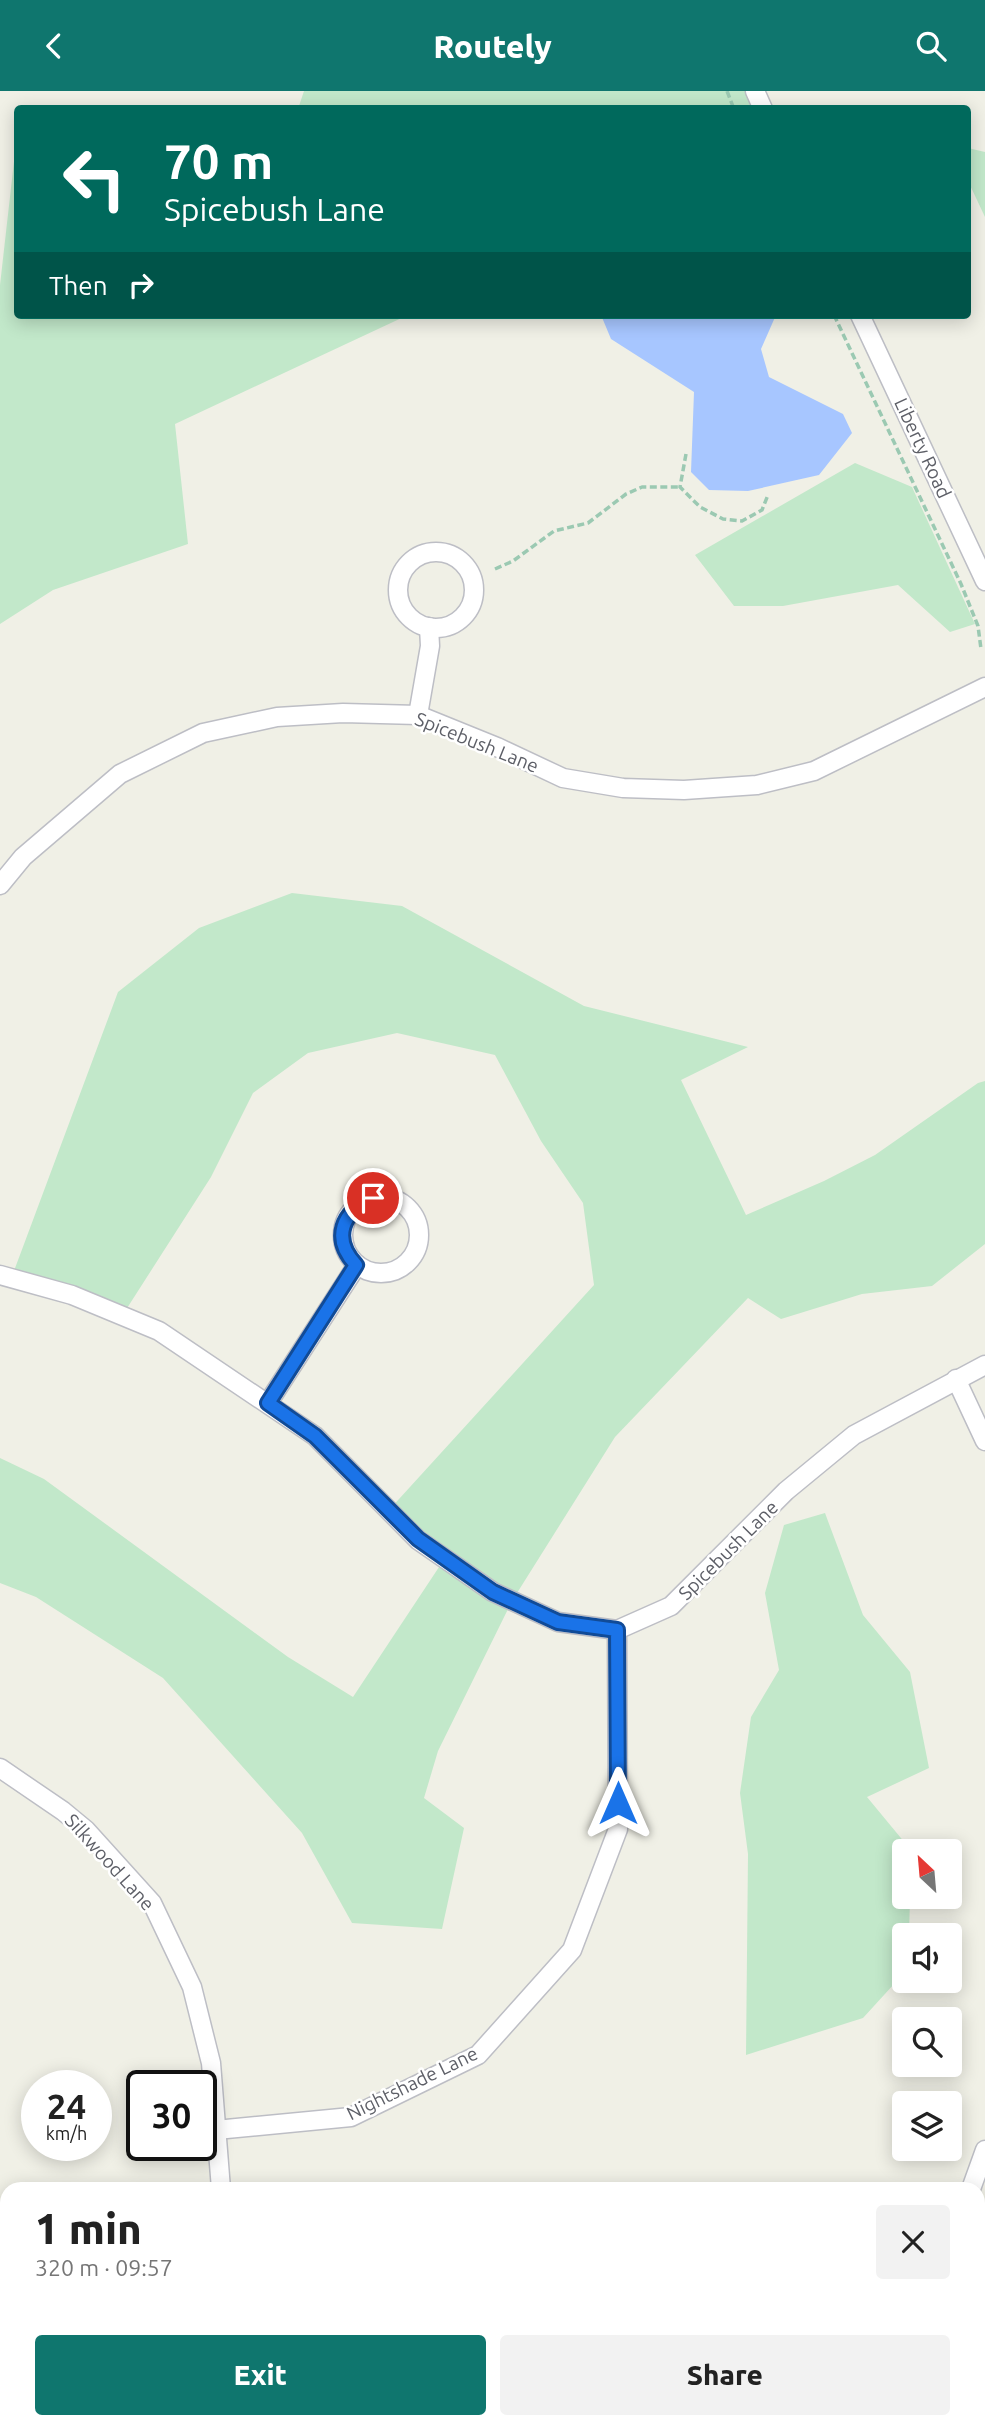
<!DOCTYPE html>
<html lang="en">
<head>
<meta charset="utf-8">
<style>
  :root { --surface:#fff; --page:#f2f2f2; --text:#222; --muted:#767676; --accent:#0f766e }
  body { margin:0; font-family:Ubuntu,sans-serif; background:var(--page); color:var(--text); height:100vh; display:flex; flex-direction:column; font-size:26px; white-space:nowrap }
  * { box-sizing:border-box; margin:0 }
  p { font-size:23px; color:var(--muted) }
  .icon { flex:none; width:38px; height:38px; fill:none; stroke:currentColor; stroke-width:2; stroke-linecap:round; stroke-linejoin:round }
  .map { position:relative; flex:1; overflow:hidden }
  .side { position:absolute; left:0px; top:2091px; width:985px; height:247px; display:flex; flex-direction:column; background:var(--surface); border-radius:21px 21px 0 0; box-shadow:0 4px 18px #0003 }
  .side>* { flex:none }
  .guide { position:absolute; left:14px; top:14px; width:957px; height:214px; border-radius:7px; box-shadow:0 4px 18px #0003; background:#00695c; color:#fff; overflow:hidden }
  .needle { width:46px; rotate:334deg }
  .tools { position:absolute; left:892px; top:1748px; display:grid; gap:14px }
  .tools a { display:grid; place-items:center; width:70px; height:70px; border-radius:7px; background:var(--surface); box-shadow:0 4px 18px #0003; font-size:35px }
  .speed { position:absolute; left:21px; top:1979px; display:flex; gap:14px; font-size:35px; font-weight:700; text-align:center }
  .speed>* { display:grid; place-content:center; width:91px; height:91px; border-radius:50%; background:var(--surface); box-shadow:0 4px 18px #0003; line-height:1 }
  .speed small { font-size:18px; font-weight:400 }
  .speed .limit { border:4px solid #111; border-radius:10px; background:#fff; color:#111 }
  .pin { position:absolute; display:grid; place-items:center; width:60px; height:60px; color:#fff; margin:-30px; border:4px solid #fff; border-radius:50%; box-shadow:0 2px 7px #0007 }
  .me { position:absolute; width:77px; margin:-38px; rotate:0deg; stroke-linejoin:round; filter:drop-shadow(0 0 5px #0008) }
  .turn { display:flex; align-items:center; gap:24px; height:147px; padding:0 35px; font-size:32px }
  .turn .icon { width:91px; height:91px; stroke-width:2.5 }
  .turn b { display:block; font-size:49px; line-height:60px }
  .then { display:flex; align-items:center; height:66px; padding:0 35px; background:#0003; gap:14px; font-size:26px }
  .round { display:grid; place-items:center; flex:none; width:74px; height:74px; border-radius:7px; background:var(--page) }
  .head { display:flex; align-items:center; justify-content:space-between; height:119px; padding:0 35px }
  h1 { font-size:42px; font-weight:800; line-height:52px }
  .cta { display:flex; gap:14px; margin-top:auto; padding:14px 35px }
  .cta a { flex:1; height:80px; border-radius:7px; background:var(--accent); color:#fff; font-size:28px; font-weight:800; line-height:80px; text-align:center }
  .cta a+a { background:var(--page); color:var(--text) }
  header { display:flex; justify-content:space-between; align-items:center; height:91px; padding:0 35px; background:var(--accent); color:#fff; font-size:32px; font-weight:800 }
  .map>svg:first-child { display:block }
  .green { fill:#c2e8ca }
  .water { fill:#a7c6ff }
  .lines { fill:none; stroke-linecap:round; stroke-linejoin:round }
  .minor-casing { stroke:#bdbec5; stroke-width:21 }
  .path { stroke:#9bc9b2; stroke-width:3.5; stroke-dasharray:7 3.5; stroke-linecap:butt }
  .minor { stroke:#fff; stroke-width:18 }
  .route-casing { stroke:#114b97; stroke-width:18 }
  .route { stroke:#1a73e8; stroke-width:12 }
  .labels { text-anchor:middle; stroke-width:5; stroke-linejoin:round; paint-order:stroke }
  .street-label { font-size:19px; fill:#5d5f67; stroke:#fff }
</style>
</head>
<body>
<header><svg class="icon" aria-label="back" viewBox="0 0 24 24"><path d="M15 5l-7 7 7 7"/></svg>Routely<svg class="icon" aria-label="search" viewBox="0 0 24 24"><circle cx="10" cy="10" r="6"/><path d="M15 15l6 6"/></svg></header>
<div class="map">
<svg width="985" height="2337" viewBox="0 0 985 2337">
  <rect width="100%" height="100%" fill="#f0f0e6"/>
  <g class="green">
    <path d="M304,0H755L763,18H298Z"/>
    <path d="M17,44L18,224H408L175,333L188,453L53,499L0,533V194Z"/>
    <path d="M968,57L985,61V126L968,90Z"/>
    <path d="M855,372L912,396L975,533L950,541L898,494L783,515H734L695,464Z"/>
    <path d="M292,802L402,815L584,915L748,956L681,989L746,1124L824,1090L875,1064L978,992L985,990V1153L932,1195L862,1203L781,1228L748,1207L615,1346L512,1510L438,1660L424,1707L464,1737L442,1838L352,1832L302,1742L163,1587L36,1506L0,1492V1367L44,1388L288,1566L353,1606L445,1467L389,1419L594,1194L583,1112L541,1050L495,964L397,942L308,962L253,1002L211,1086L122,1225L11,1188L118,901L199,837Z"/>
    <path d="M825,1422L863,1524L910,1581L929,1677L867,1706L910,1758V1760H905V1806H910L909,1844H905V1881L863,1927L746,1964L748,1763L740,1702L751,1626L779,1579L765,1502L784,1434Z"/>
    <path d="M0,2192L7,2209V2331H56L58,2337H0Z"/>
  </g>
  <path class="water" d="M601,224H776L761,258L769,286L843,323L852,342L819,384L748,400L709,399L691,381L694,301L611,248Z"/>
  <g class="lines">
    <defs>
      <g id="minor">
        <path d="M755,0L763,18"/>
        <path d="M860,224L985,490"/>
        <circle cx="436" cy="499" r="38"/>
        <path d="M418,624L430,555L429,536"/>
        <path d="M0,794L23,766L120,683L203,642L277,626L343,622L418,624L497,656L563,687L623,697L684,699L757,694L814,680L985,596"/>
        <circle cx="381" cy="1144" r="38"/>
        <path d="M0,1184L72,1204L159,1240L315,1345L418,1449L493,1501L558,1531L617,1539L671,1515L786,1400L854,1344L985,1274"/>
        <path d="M956,1288L985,1350"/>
        <path d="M268,1312L357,1174"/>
        <path d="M0,1677L63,1720L86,1739L152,1812L192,1896L211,1972L221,2098"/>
        <path d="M216,2039L351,2026L478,1964L572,1859L618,1738L617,1539"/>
        <path d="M971,2098L985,2059"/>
        <path d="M820,2337L825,2331"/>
      </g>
    </defs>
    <use href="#minor" class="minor-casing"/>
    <g class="path">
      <path d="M727,0L734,18"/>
      <path d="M834,224L961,493L978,535L981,558"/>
      <path d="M686,363L680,396L700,416L723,428L742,430L762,419L768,404"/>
      <path d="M495,478L513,470L554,440L588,432L626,403L642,396H680"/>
    </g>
    <use href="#minor" class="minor"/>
  </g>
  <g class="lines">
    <defs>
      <path id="route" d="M373,1107C342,1121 331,1147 356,1174L268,1312L315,1345L418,1448L493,1501L558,1531L617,1539L618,1712"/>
    </defs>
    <use href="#route" class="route-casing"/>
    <use href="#route" class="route"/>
  </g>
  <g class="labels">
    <g class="street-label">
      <text transform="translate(923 357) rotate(65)" y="7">Liberty Road</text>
      <text transform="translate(477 651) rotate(22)" y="7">Spicebush Lane</text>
      <text transform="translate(728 1459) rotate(-45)" y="7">Spicebush Lane</text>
      <text transform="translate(110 1771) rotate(48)" y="7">Silkwood Lane</text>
      <text transform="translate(412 1992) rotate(-26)" y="7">Nightshade Lane</text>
    </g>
  </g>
</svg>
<div class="tools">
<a><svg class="needle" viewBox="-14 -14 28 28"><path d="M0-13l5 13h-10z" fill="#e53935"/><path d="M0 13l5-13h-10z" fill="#767676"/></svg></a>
<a><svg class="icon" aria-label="sound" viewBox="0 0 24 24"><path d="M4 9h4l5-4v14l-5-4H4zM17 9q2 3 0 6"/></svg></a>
<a><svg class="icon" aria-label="search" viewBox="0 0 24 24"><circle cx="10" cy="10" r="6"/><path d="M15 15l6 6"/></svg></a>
<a><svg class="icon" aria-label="layers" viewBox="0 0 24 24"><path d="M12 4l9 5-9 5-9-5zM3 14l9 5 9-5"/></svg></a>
</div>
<div class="speed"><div>24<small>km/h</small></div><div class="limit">30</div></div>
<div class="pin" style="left:373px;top:1107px;background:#d93025"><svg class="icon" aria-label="arrive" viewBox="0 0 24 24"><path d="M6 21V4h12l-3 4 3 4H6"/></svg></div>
<svg class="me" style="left:618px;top:1712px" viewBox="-20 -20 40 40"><path d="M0-17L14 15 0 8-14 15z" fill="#1a73e8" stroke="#fff" stroke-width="4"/></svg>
<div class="guide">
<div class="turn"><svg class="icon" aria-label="left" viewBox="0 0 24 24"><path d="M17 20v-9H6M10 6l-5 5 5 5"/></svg><div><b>70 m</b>Spicebush Lane</div></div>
<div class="then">Then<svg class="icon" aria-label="right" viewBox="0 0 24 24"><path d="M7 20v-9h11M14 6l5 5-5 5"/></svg></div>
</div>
<section class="side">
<div class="head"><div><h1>1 min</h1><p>320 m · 09:57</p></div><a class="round"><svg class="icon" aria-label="close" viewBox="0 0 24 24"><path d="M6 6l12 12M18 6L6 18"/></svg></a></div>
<div class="cta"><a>Exit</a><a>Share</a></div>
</section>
</div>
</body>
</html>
